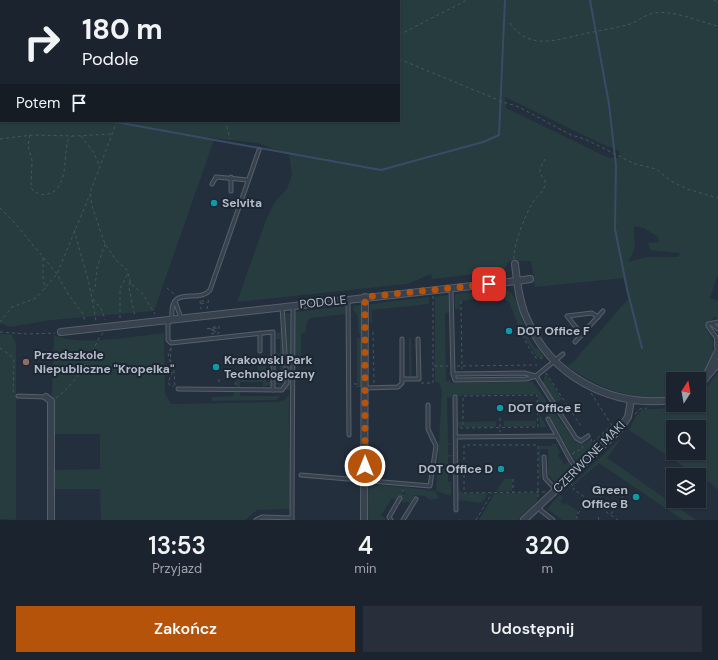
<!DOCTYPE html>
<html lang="pl">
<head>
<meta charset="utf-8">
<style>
  :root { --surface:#1b232e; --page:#282f3a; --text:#f1f3f6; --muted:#a0a4aa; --line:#39404a; --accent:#b45309 }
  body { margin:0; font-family:"DM Sans",sans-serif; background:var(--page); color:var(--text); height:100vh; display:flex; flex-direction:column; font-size:15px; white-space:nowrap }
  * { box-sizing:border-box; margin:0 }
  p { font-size:13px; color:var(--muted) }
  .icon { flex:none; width:22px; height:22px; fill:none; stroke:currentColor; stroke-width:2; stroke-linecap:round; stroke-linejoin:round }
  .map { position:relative; height:520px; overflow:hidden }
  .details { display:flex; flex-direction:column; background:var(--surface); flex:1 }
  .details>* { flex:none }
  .guide { position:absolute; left:0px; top:0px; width:400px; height:122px; box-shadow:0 1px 3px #0004,0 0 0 1px var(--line); background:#1b232e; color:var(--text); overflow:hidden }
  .needle { width:26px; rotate:11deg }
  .fabs { position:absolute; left:666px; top:372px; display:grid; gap:8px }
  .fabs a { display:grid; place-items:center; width:40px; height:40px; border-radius:0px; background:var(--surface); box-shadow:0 1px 3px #0004,0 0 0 1px var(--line); font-size:20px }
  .pin { position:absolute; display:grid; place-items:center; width:34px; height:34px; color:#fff; margin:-17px; border-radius:8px; box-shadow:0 2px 6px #0006 }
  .me { position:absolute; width:44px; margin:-22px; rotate:0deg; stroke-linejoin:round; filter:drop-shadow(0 0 3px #0008) }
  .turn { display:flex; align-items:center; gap:14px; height:84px; padding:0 16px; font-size:18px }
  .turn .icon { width:52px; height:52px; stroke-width:2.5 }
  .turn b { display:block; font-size:28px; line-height:34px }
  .then { display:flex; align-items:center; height:38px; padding:0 16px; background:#0003; gap:8px; font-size:15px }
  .eta { display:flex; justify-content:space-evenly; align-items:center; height:68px; text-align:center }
  .eta b { font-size:24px; font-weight:600; line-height:28px }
  .cta { display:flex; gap:8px; margin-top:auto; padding:8px 16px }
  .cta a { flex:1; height:46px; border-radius:0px; background:var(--accent); color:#fff; font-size:16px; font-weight:600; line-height:46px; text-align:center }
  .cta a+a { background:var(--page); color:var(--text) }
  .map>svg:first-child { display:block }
  .green { fill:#263c3f; fill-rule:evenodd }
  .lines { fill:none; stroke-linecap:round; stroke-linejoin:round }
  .stream { stroke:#394c67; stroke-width:2 }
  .service-casing { stroke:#565f6c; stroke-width:5 }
  .minor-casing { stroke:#565f6c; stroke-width:8 }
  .path { stroke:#44595c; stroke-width:1; stroke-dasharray:3 3; stroke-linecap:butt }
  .service { stroke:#38414e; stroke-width:3 }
  .minor { stroke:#38414e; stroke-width:6 }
  .route { stroke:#b45309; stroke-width:7; stroke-dasharray:0 12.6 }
  .culture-dot { fill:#0f9aa8; stroke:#1d2633; stroke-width:1.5 }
  .education-dot { fill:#8d6e63; stroke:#1d2633; stroke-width:1.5 }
  .labels { text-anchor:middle; stroke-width:4; stroke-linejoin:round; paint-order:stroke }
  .poi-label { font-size:12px; font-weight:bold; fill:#b4bcc9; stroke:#1d2633; text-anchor:start }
  .street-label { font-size:12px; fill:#b4bcc9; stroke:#1d2633 }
</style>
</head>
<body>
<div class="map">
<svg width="718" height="520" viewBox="0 0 718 520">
  <rect width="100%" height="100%" fill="#242f3e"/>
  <g class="green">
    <path d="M0,0H718V273L710,298L718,301V318L714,317L706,325C706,331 711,335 713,340C716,354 706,368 698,379H673V395C637,404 596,387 567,366L572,363L629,298L623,278L535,287L531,261H509L503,271L432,279L431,274L407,284L237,302L266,220L274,203L287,189L292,175L289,154L257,143L203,137L214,140L154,311L51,320L10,327L0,323ZM1,1H399V121H1ZM505,97L600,143L619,151L620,158H609L506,108ZM634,226L644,228L658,237L659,242L648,243L650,250L680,253L678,257H646L628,262L635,248Z"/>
    <path d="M503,289C517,290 519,315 524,325H518L510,304L501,296L500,298L498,296L460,301V309H455V294Z"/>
    <path d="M448,295L450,312L445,313L446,381H449L450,378L451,383L533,382L576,443L582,444L590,440L592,444L612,426V430L578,461L574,459L546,411L540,415L547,427H540V419H539L540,403H538V394L462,395L463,427H458V422H462V397L452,395V397L447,398L448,443L453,445H448V455H453V456L448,457V482H451V496L436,491L442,390L439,383L435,381V302L434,297Z"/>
    <path d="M429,297V304L372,310V322H370V304Z"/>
    <path d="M360,305L361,307V334H359L357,314L353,310V306Z"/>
    <path d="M346,306L345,314L311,318L307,321L305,333H301V356L295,355V312Z"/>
    <path d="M285,313H290V390H285L289,381Z"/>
    <path d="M280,328H282L284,346V383L280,387L275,382H280V361H276V354L280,353V339H276L277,333L281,332Z"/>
    <path d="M164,333L165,394L171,404L278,402L286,399L289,394L290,509L257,510L245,520H101L100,489H55V470L100,469V434H55L52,393L54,335C81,347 134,336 164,333Z"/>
    <path d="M0,334H11L16,343V520L0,519Z"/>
    <path d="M522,334H526L535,348L538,349L544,357H537Z"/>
    <path d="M357,338H361V387H358L357,383Z"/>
    <path d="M409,338H411L412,376H409Z"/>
    <path d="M271,359V361H266V382H271L270,385L263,387V382H240V387H237L236,376L258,374L257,361Z"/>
    <path d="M545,373L562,399L556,403L543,384Z"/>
    <path d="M718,373V489L699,475H696L629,430L636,416L643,409C663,410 680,405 699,405V396ZM673,427H699V453H673Z"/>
    <path d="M234,391H240V396H280L276,400L211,401L212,397L233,396Z"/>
    <path d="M496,421V427H464V422Z"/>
    <path d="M504,421H536V426L504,427Z"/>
    <path d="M623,436L607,458L696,520H683L599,463L574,485L572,484Z"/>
    <path d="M552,444H556L560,453L558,455L564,465L568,462L571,467L556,483L548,475V449H540L541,478H539V446H552Z"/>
    <path d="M504,479H512V491L496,492Z"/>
    <path d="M381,485L402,487L403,494L401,498L398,496L396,500L392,498L381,515L387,520H368L369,487Z"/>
    <path d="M403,487L435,491L439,498L430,500L425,496L415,495L410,503L406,501L405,503L401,501L405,494Z"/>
    <path d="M458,489L464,494L488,493L482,503L458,500Z"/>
    <path d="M495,493H537V501L518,520H479Z"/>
    <path d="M559,495L563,497L560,502L565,505L568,501L567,504L579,512L575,517L579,520H562L547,509Z"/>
  </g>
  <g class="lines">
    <g class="stream">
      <path d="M590,0L609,104L616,166L615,229L627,289L642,348"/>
      <path d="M110,121L381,170L483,142L499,135L505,0"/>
    </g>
    <defs>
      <g id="service">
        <path d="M212,184L216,177L248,180"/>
        <path d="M231,191V177"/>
        <path d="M451,289L453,374L524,373L536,376"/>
        <path d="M348,299L349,435"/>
        <path d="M175,301L181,318"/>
        <path d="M172,319C169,282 198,305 210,290L259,150"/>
        <path d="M168,321V340L171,343L273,332V390"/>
        <path d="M718,322L708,324V326L718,340"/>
        <path d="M712,324L718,329"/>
        <path d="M582,335L567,316L592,313L598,317"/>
        <path d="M575,342L603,311"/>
        <path d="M260,351V333"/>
        <path d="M563,354L536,376L576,438L581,441L588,436"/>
        <path d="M453,374L455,380L526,379L536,376"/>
        <path d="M402,379H419L418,339"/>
        <path d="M365,388L398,387L402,383V339"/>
        <path d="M178,389L282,390L287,383L282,307"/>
        <path d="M18,396L46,397"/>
        <path d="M455,397L456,510"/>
        <path d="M548,419L571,461L577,469"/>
        <path d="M455,437L557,436"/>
        <path d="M544,457L545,478L556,490"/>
        <path d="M301,475L430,486L436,446L428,429V405"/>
        <path d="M538,508L553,520"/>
        <path d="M256,520L262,517L292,518"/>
        <path d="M292,520L293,306"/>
        <path d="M391,520L389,517L400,498"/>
        <path d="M403,520L416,499"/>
      </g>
      <g id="minor">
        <path d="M515,264L517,281L530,279"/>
        <path d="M61,332L517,281C519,294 521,307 527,319C551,377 612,408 673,400"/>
        <path d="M718,341V346"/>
        <path d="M704,380L718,351"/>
        <path d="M699,386L718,363"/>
        <path d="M46,397L51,401V520"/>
        <path d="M364,520L365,297"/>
        <path d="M524,520L619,430L628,417L631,400"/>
      </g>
    </defs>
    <use href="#service" class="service-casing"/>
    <use href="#minor" class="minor-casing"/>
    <g class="path">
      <path d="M201,0L204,1"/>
      <path d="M714,0L718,3"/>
      <path d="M109,1L110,0"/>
      <path d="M113,1V0"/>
      <path d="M510,23C530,53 561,38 588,33C602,30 617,28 630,24C639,21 645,14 655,13C675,10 699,22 718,26"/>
      <path d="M399,35L467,0"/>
      <path d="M399,59L503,102L519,107L571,135L585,139L635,164L656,169L671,181L687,189L718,198"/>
      <path d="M117,121L90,193L92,206L105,244L116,260L127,270L131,284L142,293L155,314"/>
      <path d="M228,121L226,124L230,139"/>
      <path d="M30,135L28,146L32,160L31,187C35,198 54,196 59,186C67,173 64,155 68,140L72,136"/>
      <path d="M81,136L94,153L99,165"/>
      <path d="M0,139L32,135L75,136L111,134"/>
      <path d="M0,208L14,222L57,274L68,294L83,314L85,322"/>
      <path d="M74,230L89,283L96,321"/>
      <path d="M43,258V278L45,289"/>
      <path d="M514,259C513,245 526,213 533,202C539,194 546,191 545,180C537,172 540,168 545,159"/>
      <path d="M130,282L129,288L135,317"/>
      <path d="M167,288L175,295"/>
      <path d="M92,292L95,288L97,268L105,244"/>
      <path d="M93,299L102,310L105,320"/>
      <path d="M200,301L201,309"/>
      <path d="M201,301H207"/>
      <path d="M461,301L462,369"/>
      <path d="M201,304L207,302"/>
      <path d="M207,309L209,297"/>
      <path d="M120,318V289L128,273"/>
      <path d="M0,322L12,307L36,298L57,274L90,194"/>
      <path d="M219,326V333L211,334L217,331L210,330L217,328L206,329Z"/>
      <path d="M519,330L524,329"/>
      <path d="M520,330L528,346L536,358H543"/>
      <path d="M0,332L28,334L55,333"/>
      <path d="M373,332L374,383"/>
      <path d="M0,348L10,355L14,360L13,395"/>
      <path d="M171,348L170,365L172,373L168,382L170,386H174"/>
      <path d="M171,348L168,354L174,371L175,386"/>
      <path d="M256,361L269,359"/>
      <path d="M434,366H448"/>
      <path d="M457,366L537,365"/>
      <path d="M546,373L581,426L583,425"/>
      <path d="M235,376L236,385"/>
      <path d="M219,379V384"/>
      <path d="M421,383H433V296"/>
      <path d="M354,384H358V387"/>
      <path d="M591,393L613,427"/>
      <path d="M56,398C77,382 88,361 99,338L103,333"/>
      <path d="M635,414L640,409L647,408"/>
      <path d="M500,418V432"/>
      <path d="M460,428L538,427L537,395L463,396V428"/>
      <path d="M592,439L591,440L592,443L611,426"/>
      <path d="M572,454L583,448L582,446"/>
      <path d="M513,479V492"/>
      <path d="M571,484L575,488L573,489L618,520"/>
      <path d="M403,489V496"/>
      <path d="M538,497V445H464V493L538,492H545"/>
      <path d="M596,505L609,485"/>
      <path d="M611,514L624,495"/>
      <path d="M598,517L599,520"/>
      <path d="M578,518L576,517L583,506"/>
      <path d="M459,520H460"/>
      <path d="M476,520L492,493"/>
    </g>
    <use href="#service" class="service"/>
    <use href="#minor" class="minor"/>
  </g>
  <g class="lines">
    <path class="route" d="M365,466V297L489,284"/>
  </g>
  <g class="culture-dot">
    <circle cx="214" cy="203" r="4"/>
    <circle cx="509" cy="331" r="4"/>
    <circle cx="216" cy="367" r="4"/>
    <circle cx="500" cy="408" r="4"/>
    <circle cx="501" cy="469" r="4"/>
    <circle cx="636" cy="497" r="4"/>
  </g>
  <circle class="education-dot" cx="26" cy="362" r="4"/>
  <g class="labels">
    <g class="poi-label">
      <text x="222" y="207">Selvita</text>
      <text x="517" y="335">DOT Office F</text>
      <text x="34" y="359">Przedszkole<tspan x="34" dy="14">Niepubliczne "Kropelka"</tspan></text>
      <text x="224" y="364">Krakowski Park<tspan x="224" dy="14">Technologiczny</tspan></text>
      <text x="508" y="412">DOT Office E</text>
      <text x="493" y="473" text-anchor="end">DOT Office D</text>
      <text x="628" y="494" text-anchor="end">Green<tspan x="628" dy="14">Office B</tspan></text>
    </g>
    <g class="street-label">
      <text transform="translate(323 302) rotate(-6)" y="4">PODOLE</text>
      <text transform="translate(589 457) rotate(-45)" y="4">CZERWONE MAKI</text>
    </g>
  </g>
</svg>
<div class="fabs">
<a><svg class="needle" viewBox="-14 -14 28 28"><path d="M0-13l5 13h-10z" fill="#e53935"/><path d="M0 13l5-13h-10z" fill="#a0a4aa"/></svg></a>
<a><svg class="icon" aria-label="search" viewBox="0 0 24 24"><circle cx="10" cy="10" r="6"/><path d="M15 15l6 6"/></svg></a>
<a><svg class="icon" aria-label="layers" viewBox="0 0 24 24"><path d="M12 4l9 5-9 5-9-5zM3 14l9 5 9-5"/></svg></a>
</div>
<div class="pin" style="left:489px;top:284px;background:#d93025"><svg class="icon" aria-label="arrive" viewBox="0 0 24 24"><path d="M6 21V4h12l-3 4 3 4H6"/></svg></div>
<svg class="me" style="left:365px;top:466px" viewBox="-20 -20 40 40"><circle r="17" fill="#b45309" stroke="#fff" stroke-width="3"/><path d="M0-11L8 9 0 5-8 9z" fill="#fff"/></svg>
<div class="guide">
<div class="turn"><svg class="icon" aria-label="right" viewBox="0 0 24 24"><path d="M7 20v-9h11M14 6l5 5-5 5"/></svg><div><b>180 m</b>Podole</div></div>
<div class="then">Potem<svg class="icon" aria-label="arrive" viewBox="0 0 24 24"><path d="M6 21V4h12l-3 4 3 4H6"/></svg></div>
</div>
</div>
<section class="details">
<div class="eta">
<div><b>13:53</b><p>Przyjazd</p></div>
<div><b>4</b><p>min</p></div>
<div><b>320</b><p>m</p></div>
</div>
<div class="cta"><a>Zakończ</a><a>Udostępnij</a></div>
</section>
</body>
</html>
